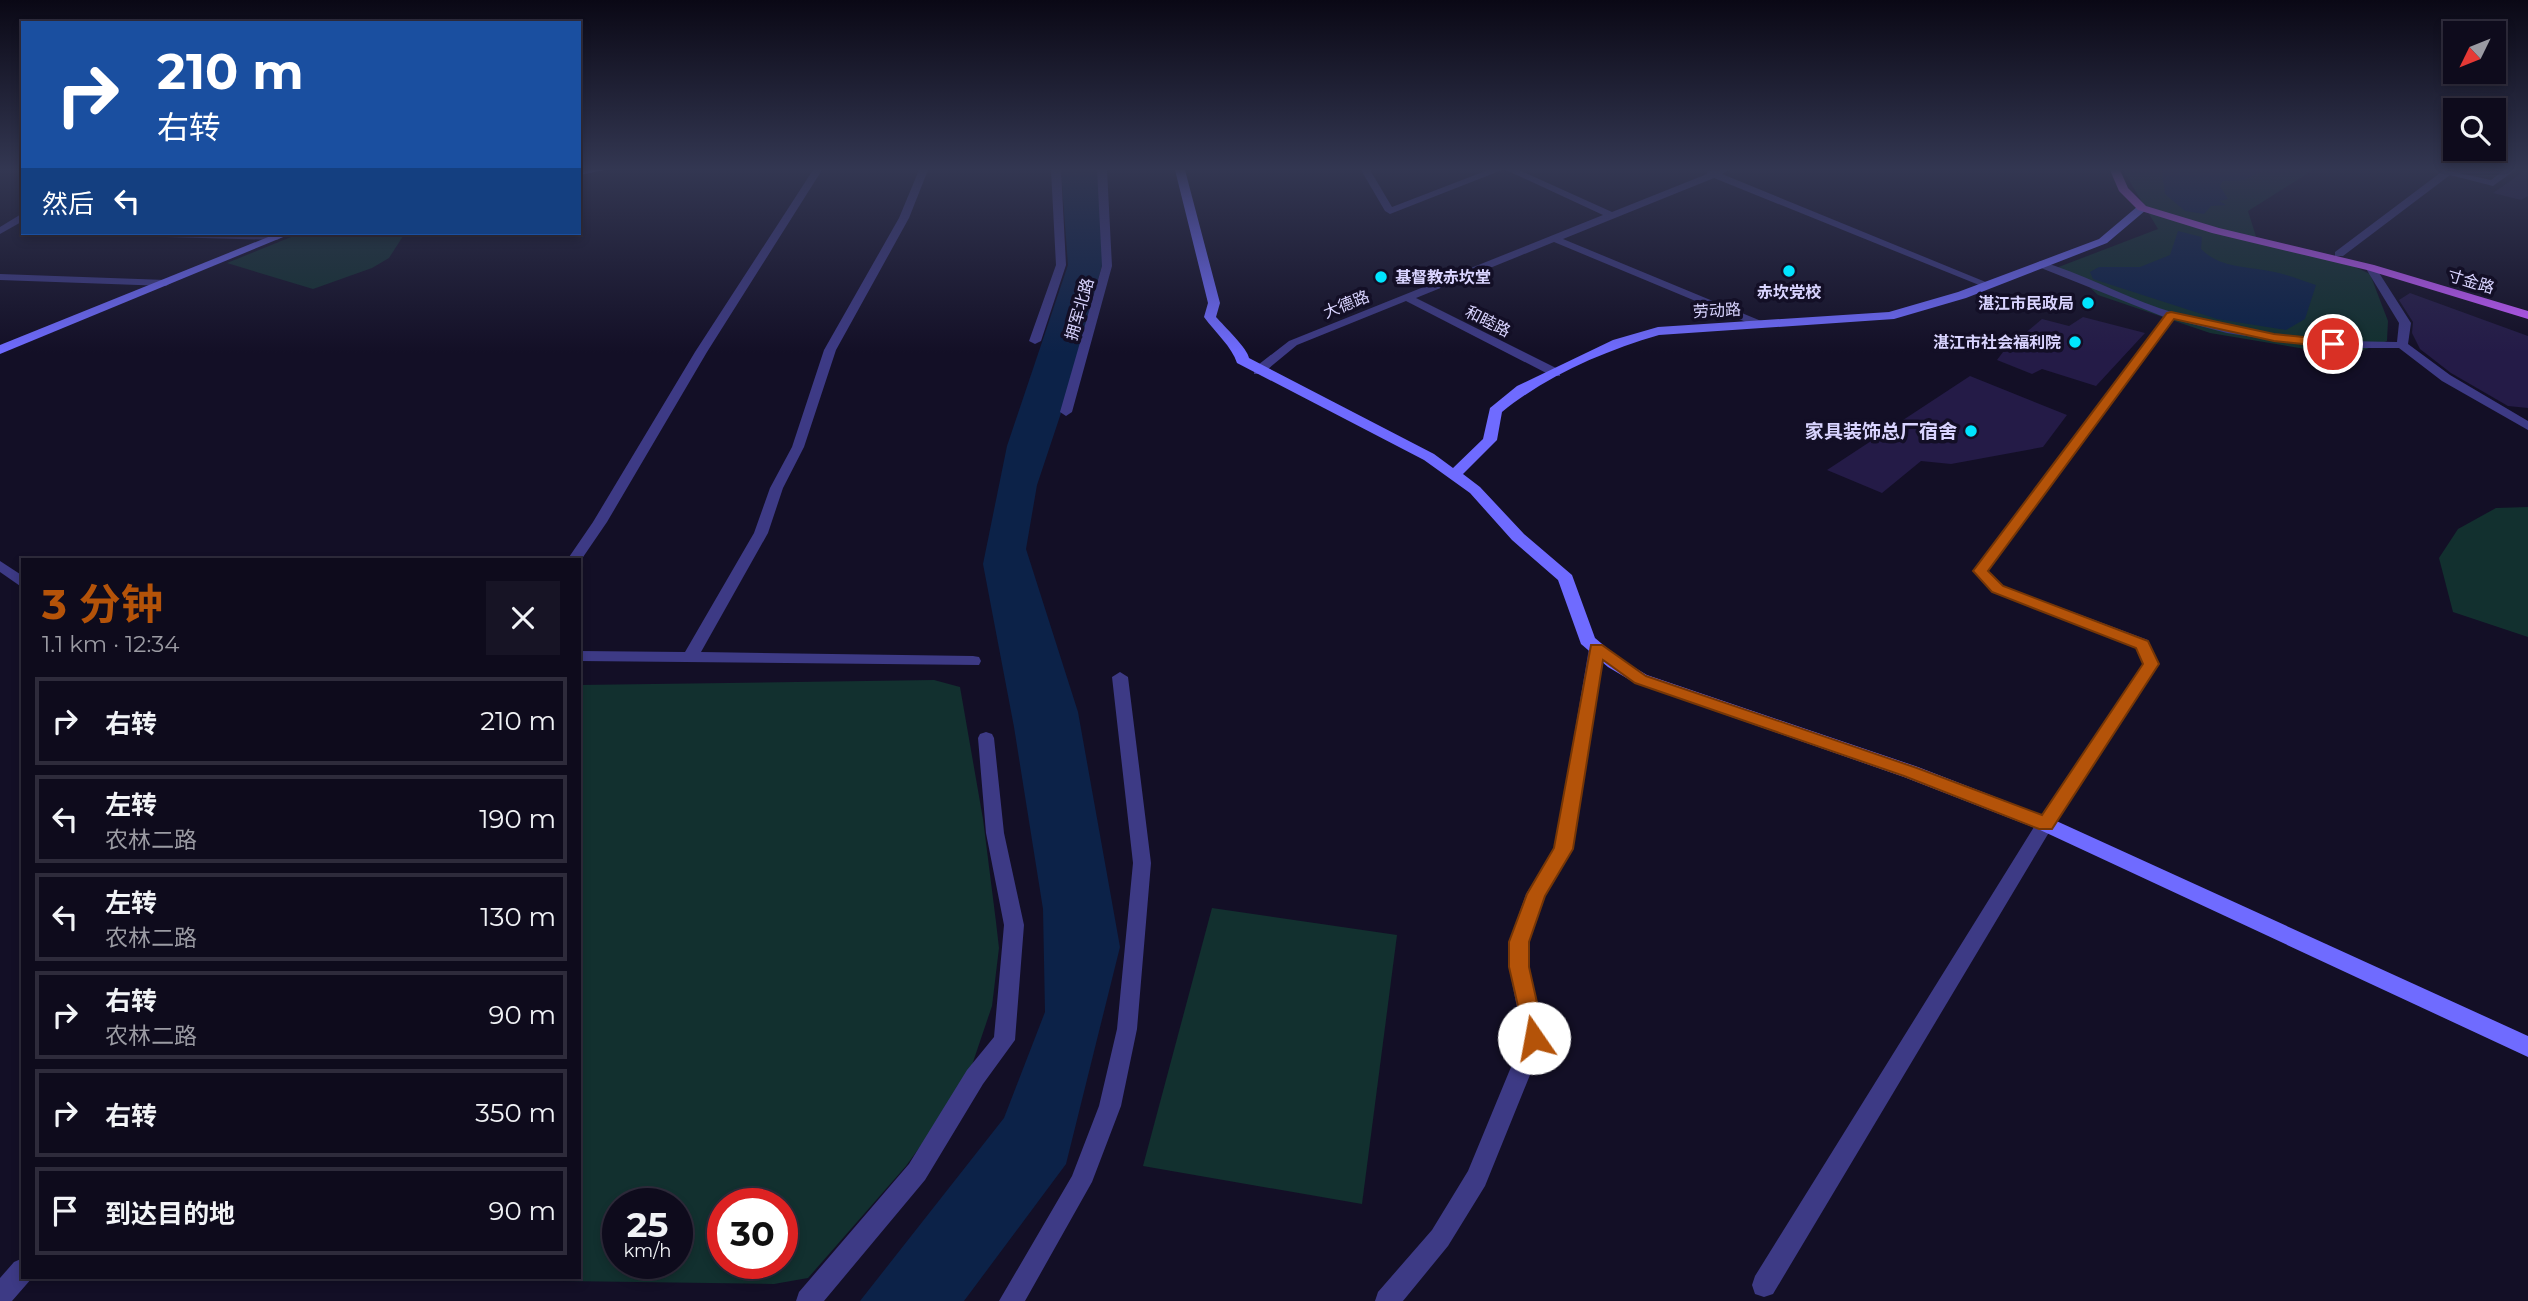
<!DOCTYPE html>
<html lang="zh">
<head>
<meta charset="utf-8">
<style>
  :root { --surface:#0e0b1c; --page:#171425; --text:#f1f3f6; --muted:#9b9ba3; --line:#2e2b3b; --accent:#b45309 }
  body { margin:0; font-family:Montserrat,"Noto Sans SC",sans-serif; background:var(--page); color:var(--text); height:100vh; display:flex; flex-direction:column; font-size:26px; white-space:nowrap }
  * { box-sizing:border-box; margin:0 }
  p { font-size:23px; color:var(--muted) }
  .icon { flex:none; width:38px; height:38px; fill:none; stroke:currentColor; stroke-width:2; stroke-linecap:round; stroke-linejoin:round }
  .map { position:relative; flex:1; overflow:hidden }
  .side { position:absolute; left:21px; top:558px; width:560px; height:721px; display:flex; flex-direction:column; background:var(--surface); border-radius:0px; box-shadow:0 4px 10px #0003,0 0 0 2px var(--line) }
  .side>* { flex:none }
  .guide { position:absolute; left:21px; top:21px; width:560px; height:214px; border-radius:0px; box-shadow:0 4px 10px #0003,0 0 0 2px var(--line); background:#1a4fa0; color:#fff; overflow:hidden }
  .needle { width:46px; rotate:227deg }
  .fabs { position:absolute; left:2443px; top:21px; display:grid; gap:14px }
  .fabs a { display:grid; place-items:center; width:63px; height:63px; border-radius:0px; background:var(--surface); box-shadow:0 4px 10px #0003,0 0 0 2px var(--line); font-size:35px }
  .speed { position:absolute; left:602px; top:1188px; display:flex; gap:14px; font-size:35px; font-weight:700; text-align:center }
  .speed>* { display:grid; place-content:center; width:91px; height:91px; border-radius:50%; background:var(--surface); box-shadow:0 4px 10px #0003,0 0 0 2px var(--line); line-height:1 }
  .speed small { font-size:18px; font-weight:400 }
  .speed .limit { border:10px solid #d22; background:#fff; color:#111 }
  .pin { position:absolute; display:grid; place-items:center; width:60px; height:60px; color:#fff; margin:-30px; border:4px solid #fff; border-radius:50%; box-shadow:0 2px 7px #0007 }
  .me { position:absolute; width:77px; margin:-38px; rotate:348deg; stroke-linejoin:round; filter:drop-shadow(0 0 5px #0008) }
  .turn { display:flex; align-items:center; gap:24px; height:147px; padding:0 21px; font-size:32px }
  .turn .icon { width:91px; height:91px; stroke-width:2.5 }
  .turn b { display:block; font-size:49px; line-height:60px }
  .then { display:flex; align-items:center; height:66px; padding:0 21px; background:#0003; gap:14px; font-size:26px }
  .round { display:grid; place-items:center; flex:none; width:74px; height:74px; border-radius:0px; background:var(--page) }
  .head { display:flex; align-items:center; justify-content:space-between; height:119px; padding:0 21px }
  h1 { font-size:42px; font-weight:700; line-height:52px; color:var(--accent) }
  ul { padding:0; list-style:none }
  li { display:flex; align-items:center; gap:21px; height:88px; margin:0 14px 10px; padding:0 7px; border:4px solid var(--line); border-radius:0px }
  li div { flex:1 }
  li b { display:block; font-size:26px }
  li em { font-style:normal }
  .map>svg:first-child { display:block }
  .green { fill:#12302f; fill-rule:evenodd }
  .water { fill:#0c2248 }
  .building { fill:#241b47 }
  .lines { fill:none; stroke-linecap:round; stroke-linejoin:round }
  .street { fill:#3d3a85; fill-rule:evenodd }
  .secondary { fill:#6f6bff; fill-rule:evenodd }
  .primary { fill:#c25bff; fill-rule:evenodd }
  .route { fill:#b45309; stroke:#753606; stroke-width:2 }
  .poi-dot { fill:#00e5ff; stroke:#130f26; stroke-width:2.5 }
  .labels { text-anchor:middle; stroke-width:7; stroke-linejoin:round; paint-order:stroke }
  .far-poi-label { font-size:16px; font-weight:bold; fill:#d9d4ff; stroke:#130f26; text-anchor:end }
  .far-street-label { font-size:16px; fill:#d9d4ff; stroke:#130f26 }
  .poi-label { font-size:19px; font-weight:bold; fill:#d9d4ff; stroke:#130f26; text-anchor:end }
</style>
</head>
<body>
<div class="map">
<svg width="2528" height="1301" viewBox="0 0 2528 1301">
  <rect width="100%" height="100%" fill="#130f26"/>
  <g class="green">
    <path d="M2123,170H2313L2248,211L2258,243L2347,263L2370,274L2388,321L2387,341L2361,351H2317L2210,333L2098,295L2084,282L2056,268L2158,229Z"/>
    <path d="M301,233H405L389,258L372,268L313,289L227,263Z"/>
    <path d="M2528,507V637L2453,612L2439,558L2458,529L2496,508Z"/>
    <path d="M934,680L960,687L983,819L996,922L999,948L992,1006L972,1065L935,1126L906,1166L808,1278L774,1284L346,1278H579V685ZM618,1204H677V1264H618ZM723,1204H782V1264H723Z"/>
    <path d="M1212,908L1397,935L1362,1204L1143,1166Z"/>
  </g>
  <g class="water">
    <path d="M1061,170H1097L1103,262L1061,413L1037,485L1026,549L1078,712L1120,947L1066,1164L964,1301H860L1004,1118L1045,1012L1043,909L1014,727L983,564L1007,446L1068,265Z"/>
    <path d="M2162,170H2263L2245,180L2223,181L2220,186L2228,199L2219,201L2226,205L2211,206L2204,214L2185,211L2165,194Z"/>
    <path d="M2178,231L2202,237L2201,249C2222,270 2252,266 2279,273C2291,276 2304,281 2316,285L2305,319L2286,330L2217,319L2093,279L2090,272L2099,267H2140L2170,255Z"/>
  </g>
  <g class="building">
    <path d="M2526,170L2528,196L2521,200L2493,193Z"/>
    <path d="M2410,293L2528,336V408L2508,406L2451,373L2420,349L2412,333L2413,322L2399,300Z"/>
    <path d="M2083,317L2145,333L2096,386L2042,369L2032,374L1997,360L2003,352L2042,319L2069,326Z"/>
    <path d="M1970,376L2067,415L2043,447L1951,464L1921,461L1882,493L1827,470Z"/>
  </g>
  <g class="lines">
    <g class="street">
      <path d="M813,170H822L707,352L607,522L579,563V560H567L593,522L695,352Z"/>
      <path d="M919,170H928L909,218L836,350L804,447L783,488L768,533L701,652L973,656L979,657L981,661L979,665L579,661V651L685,652L754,533L770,488L792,447L824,350L899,218Z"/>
      <path d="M1051,170H1061L1066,265L1041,341L1035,344L1029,341L1056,265Z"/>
      <path d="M1097,170H1107L1112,266L1072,412L1066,416L1060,412L1102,266Z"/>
      <path d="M1361,170H1370L1392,207L1488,170H1502L1390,214L1385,211Z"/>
      <path d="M1506,170H1519L1612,212L1707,174L1708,171L1729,170L1722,174L1993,285L1984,287L1714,178L1563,239L1766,323V327H1758L1554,242L1416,298L1560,370V376H1552L1406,301L1297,345L1262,374H1254V368L1289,341L1603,215Z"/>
      <path d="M2444,170L2491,180L2504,170H2515L2493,186L2450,175L2343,256H2335V252Z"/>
      <path d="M23,213V221L0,234V227Z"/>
      <path d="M125,233L277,234L282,237L277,240L130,236Z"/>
      <path d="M2040,261C2081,273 2119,294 2159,308C2235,333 2317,342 2397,342L2399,323L2365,267L2374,265L2411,323L2408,344L2450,375L2528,421V430L2442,381L2399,348H2344L2285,342L2227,333L2173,319L1988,571L2003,586L2148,640L2159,664L2051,829L1773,1294L1764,1297L1755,1294L1752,1285L1755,1276L2039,819L2143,664L2136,647L1993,592L1973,571L2164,317L2036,266L2035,264Z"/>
      <path d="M0,274L166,280L171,283L166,286L0,280Z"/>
      <path d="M0,561L23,576V588L0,572Z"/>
      <path d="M1597,643L1605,648L1573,849L1545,896L1529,942V967L1545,1038L1485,1186L1448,1246L1403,1301H1375L1378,1292L1432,1230L1468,1171L1523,1038L1509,967V942L1526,894L1555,848L1589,648Z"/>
      <path d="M1120,672L1128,677L1151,863L1137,1029L1121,1106L1092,1182L1025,1301H999L1072,1176L1099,1106L1117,1029L1133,863L1112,677Z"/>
      <path d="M986,732L992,734L994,738L1004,833L1024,925L1015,1040L983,1084L925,1180L824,1301H796L799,1292L909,1164L967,1070L994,1037L1004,925L986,833L978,738L980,734Z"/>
      <path d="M23,1258V1278H32L12,1301H0V1278L14,1262Z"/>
    </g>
    <g class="secondary">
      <path d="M579,170H605L579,175Z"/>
      <path d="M1175,170H1185L1220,303L1216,317C1224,326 1248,349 1249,358L1434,454L1453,468L1483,439L1490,408L1517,386L1613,340L1658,327L1889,312L1958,292L2099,239L2138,206H2146V210L2107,243L1966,298L1894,319L1659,335C1604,351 1546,376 1502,412L1497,440L1463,474L1480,487L1524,534L1572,575L1595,638L1620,659L1647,675L1918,767L2052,819L2528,1036V1057L2038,829L1904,777L1635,683L1608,667L1581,644L1558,580L1512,540L1470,493L1424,460L1237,363C1232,347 1215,332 1204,317L1208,303Z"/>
      <path d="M278,233H293L0,354V345Z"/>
    </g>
    <path class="primary" d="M2110,170H2120L2128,188L2146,206L2219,228L2374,265L2528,311V319L2367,270L2212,233L2138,210L2119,191Z"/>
  </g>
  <linearGradient id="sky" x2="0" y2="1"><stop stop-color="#0a0815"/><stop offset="0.48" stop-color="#333752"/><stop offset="1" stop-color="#333752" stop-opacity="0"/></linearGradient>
  <rect width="2528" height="353" fill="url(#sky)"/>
  <path class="route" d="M2171,312L2274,334L2333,340L2339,344L2333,347L2274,341L2174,319L1988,571L2003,586L2148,641L2159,664L2052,829H2039L1904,776L1635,683L1603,660L1573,849L1545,896L1529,942V967L1545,1038L1542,1045L1534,1047L1527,1045L1509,967V942L1527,894L1554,848L1591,645H1602L1646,676L1917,768L2042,815L2143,664L2136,648L1992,592L1973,571L2167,313Z"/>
  <g class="poi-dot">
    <circle cx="1789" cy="271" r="7"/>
    <circle cx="1381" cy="277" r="7"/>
    <circle cx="2088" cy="303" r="7"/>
    <circle cx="2075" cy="342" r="7"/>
    <circle cx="1971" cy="431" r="7"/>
  </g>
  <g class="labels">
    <g class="far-poi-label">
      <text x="1395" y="283" text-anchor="start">基督教赤坎堂</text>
      <text x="1789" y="298" text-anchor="middle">赤坎党校</text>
      <text x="2074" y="309">湛江市民政局</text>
      <text x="2061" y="348">湛江市社会福利院</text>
    </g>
    <g class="far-street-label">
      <text transform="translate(2471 281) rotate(17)" y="6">寸金路</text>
      <text transform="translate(1346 304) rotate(-22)" y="6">大德路</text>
      <text transform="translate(1079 309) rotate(-74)" y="6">拥军北路</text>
      <text transform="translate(1717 310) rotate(-3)" y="6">劳动路</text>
      <text transform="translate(1488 321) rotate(27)" y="6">和睦路</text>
    </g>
    <g class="poi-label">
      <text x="1957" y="438">家具装饰总厂宿舍</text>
    </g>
  </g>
</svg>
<div class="fabs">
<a><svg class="needle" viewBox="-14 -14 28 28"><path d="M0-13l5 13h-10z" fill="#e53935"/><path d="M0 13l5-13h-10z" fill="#9b9ba3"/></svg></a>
<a><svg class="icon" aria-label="search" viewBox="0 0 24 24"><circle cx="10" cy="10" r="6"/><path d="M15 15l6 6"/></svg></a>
</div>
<div class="speed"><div>25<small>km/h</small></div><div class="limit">30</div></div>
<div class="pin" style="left:2333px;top:344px;background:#d93025"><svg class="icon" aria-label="arrive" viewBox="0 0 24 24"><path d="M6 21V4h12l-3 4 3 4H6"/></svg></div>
<svg class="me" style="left:1534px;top:1038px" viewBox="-20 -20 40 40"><circle r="19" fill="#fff"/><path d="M0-13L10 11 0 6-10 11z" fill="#b45309"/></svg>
<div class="guide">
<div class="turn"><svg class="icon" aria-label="right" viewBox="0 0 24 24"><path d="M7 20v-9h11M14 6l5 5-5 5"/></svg><div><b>210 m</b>右转</div></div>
<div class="then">然后<svg class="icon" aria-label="left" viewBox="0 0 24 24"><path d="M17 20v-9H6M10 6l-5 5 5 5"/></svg></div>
</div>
<section class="side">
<div class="head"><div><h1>3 分钟</h1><p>1.1 km · 12:34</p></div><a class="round"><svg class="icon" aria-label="close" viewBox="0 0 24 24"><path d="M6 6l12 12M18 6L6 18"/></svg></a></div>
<ul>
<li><svg class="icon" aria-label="right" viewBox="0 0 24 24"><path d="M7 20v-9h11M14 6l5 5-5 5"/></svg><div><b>右转</b></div><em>210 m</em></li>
<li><svg class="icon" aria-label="left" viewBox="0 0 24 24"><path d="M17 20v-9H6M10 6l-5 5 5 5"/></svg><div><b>左转</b><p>农林二路</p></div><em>190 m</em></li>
<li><svg class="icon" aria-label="left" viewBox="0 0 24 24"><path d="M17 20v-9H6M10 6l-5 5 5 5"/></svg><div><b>左转</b><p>农林二路</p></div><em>130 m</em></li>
<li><svg class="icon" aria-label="right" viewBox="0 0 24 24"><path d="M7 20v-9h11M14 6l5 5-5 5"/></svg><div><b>右转</b><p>农林二路</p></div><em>90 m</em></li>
<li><svg class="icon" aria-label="right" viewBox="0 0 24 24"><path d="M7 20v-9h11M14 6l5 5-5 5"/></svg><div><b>右转</b></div><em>350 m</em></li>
<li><svg class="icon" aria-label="arrive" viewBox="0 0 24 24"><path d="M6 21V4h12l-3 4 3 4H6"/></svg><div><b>到达目的地</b></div><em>90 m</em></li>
</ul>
</section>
</div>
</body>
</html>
